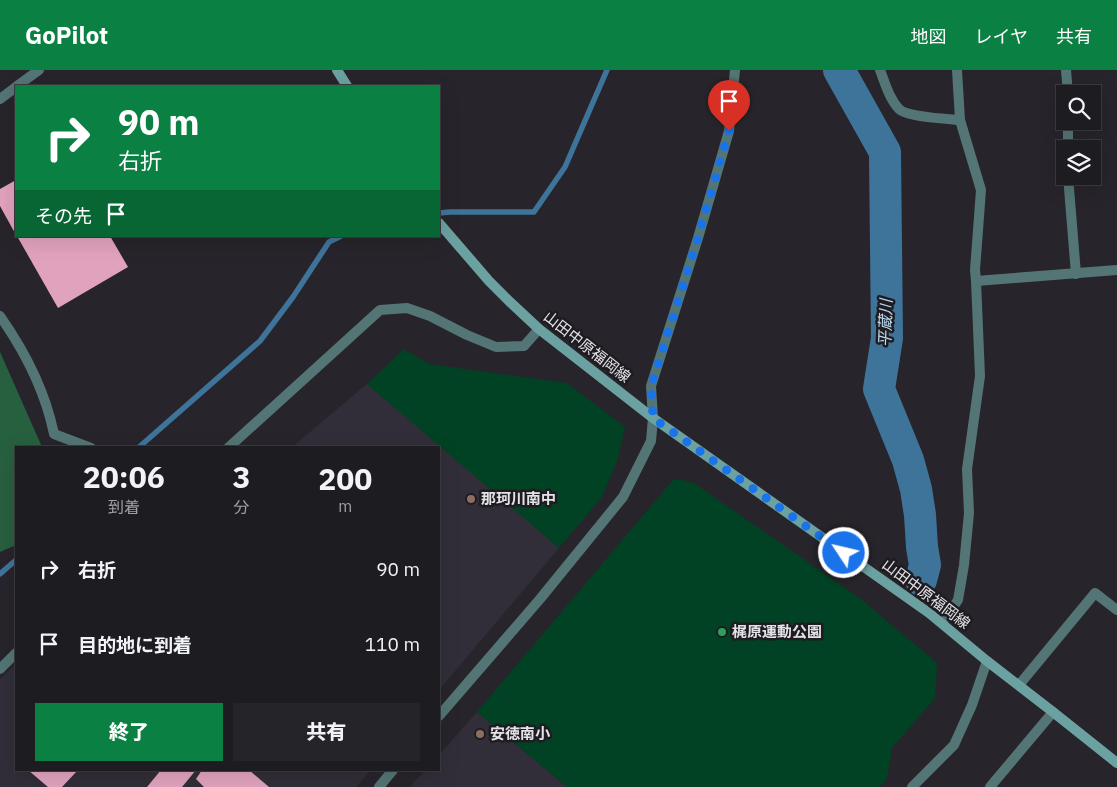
<!DOCTYPE html>
<html lang="ja">
<head>
<meta charset="utf-8">
<style>
  :root { --surface:#1d1c20; --page:#252529; --text:#f1f3f6; --muted:#a0a1a5; --line:#3b3a3e; --accent:#0b8043 }
  body { margin:0; font-family:"IBM Plex Sans","Noto Sans JP",sans-serif; background:var(--page); color:var(--text); height:100vh; display:flex; flex-direction:column; font-size:19px; white-space:nowrap }
  * { box-sizing:border-box; margin:0 }
  p { font-size:16px; color:var(--muted) }
  .icon { flex:none; width:28px; height:28px; fill:none; stroke:currentColor; stroke-width:2; stroke-linecap:round; stroke-linejoin:round }
  .map { position:relative; flex:1; overflow:hidden }
  .sheet { position:absolute; left:15px; top:376px; width:425px; height:325px; display:flex; flex-direction:column; background:var(--surface); border-radius:0px; box-shadow:0 5px 20px #0002,0 0 0 1px var(--line) }
  .sheet>* { flex:none }
  .hud { position:absolute; left:15px; top:15px; width:425px; height:152px; border-radius:0px; box-shadow:0 5px 20px #0002,0 0 0 1px var(--line); background:#0b8043; color:#fff; overflow:hidden }
  .controls { position:absolute; left:1056px; top:15px; display:grid; gap:10px }
  .controls a { display:grid; place-items:center; width:45px; height:45px; border-radius:0px; background:var(--surface); box-shadow:0 5px 20px #0002,0 0 0 1px var(--line); font-size:25px }
  .pin { position:absolute; display:grid; place-items:center; width:42px; height:42px; color:#fff; margin:-51px -21px; border-radius:50% 50% 50% 0; rotate:-45deg; box-shadow:0 0 5px #0007 }
  .pin .icon { rotate:45deg }
  .me { position:absolute; width:55px; margin:-28px; rotate:305deg; stroke-linejoin:round; filter:drop-shadow(0 0 4px #0008) }
  .turn { display:flex; align-items:center; gap:18px; height:105px; padding:0 20px; font-size:22px }
  .turn .icon { width:65px; height:65px; stroke-width:2.5 }
  .turn b { display:block; font-size:35px; line-height:42px }
  .then { display:flex; align-items:center; height:48px; padding:0 20px; background:#0003; gap:10px; font-size:19px }
  .eta { display:flex; justify-content:space-evenly; align-items:center; height:85px; text-align:center }
  .eta b { font-size:30px; font-weight:800; line-height:35px }
  .cta { display:flex; gap:10px; margin-top:auto; padding:10px 20px }
  .cta a { flex:1; height:58px; border-radius:0px; background:var(--accent); color:#fff; font-size:20px; font-weight:800; line-height:58px; text-align:center }
  .cta a+a { background:var(--page); color:var(--text) }
  ul { padding:0; list-style:none }
  li { display:flex; align-items:center; gap:15px; height:75px; padding:0 20px }
  li div { flex:1 }
  li b { display:block; font-size:19px }
  li em { font-style:normal }
  header { display:flex; align-items:center; gap:30px; box-sizing:border-box; height:70px; padding:0 25px; background:var(--accent); color:#fff }
  header strong { font-size:24px }
  nav { display:flex; gap:28px; margin-inline-start:auto; font-size:18px }
  .map>svg:first-child { display:block }
  .built { fill:#322e39 }
  .green { fill:#004223 }
  .forest { fill:#27603f }
  .lines { fill:none; stroke-linecap:round; stroke-linejoin:round }
  .stream { stroke:#3f749a; stroke-width:5.5 }
  .river { stroke:#3f749a; stroke-width:32 }
  .building { fill:#e1a2be }
  .service { stroke:#547575; stroke-width:10 }
  .minor { stroke:#547575; stroke-width:10 }
  .tertiary { stroke:#547575; stroke-width:10 }
  .secondary { stroke:#6ca1a1; stroke-width:10 }
  .route { stroke:#1a73e8; stroke-width:9; stroke-dasharray:0 16.2 }
  .education-dot { fill:#8d6e63; stroke:#1e1c21; stroke-width:2 }
  .leisure-dot { fill:#2e9e5b; stroke:#1e1c21; stroke-width:2 }
  .labels { text-anchor:middle; stroke-width:5; stroke-linejoin:round; paint-order:stroke }
  .street-label { font-size:15px; fill:#e3e2e6; stroke:#1e1c21 }
  .poi-label { font-size:15px; font-weight:bold; fill:#e3e2e6; stroke:#1e1c21; text-anchor:start }
  .water-label { font-size:16px; font-style:italic; fill:#bedcf3; stroke:#1e1c21 }
</style>
</head>
<body>
<header>
<strong>GoPilot</strong>
<nav><a>地図</a><a>レイヤ</a><a>共有</a></nav>
</header>
<div class="map">
<svg width="1117" height="717" viewBox="0 0 1117 717">
  <rect width="100%" height="100%" fill="#27252b"/>
  <g class="built">
    <path d="M367,314L447,380L559,478L439,620V378H291Z"/>
    <path d="M16,594V700H371L356,717H0V609Z"/>
    <path d="M477,642L567,717H410L425,700H439V685Z"/>
  </g>
  <g class="green">
    <path d="M404,279L429,294L567,313L625,357L617,391L602,427L559,478L367,314Z"/>
    <path d="M673,410H682L694,413L862,530L937,593L935,628L892,678L887,709L879,717H567L477,642Z"/>
  </g>
  <path class="forest" d="M0,282L42,377L16,378V475L0,482Z"/>
  <g class="lines">
    <g class="stream">
      <path d="M439,143L450,142H534L565,97L607,0"/>
      <path d="M138,378L260,271L293,227L329,172L341,166"/>
      <path d="M0,504L16,490"/>
    </g>
    <path class="river" d="M839,0L885,82L887,268L879,319L908,390L916,419L920,445L922,477L925,495L921,510"/>
  </g>
  <g class="building">
    <path d="M16,110V165L0,136V119Z"/>
    <path d="M17,166H110L128,197L58,238Z"/>
    <path d="M28,700H78L62,717H48Z"/>
    <path d="M161,700H196L182,717H147Z"/>
    <path d="M202,700H249L269,717H204L196,709Z"/>
  </g>
  <g class="lines">
    <path class="service" d="M0,246C26,283 45,320 54,364L91,378"/>
    <g class="minor">
      <path d="M880,0C885,13 889,28 899,39C907,47 947,49 960,50"/>
      <path d="M957,0L960,50L981,120L975,200L976,211L1117,200"/>
      <path d="M1066,0L1068,24"/>
      <path d="M17,16L39,0"/>
      <path d="M0,29L16,17"/>
      <path d="M1068,51V79"/>
      <path d="M1068,106L1076,204"/>
      <path d="M653,348L651,316L698,168L729,61L735,0"/>
      <path d="M228,378L380,240L407,238L430,246L467,265L496,277L524,276L539,259"/>
      <path d="M0,599L16,583"/>
      <path d="M1019,615L1095,523L1117,540"/>
      <path d="M912,717L954,675L972,635L987,591"/>
      <path d="M990,717L1053,642"/>
    </g>
    <g class="tertiary">
      <path d="M942,553L958,530L964,495L969,443L967,399L980,306L976,211"/>
      <path d="M439,646L540,529L623,427L651,371L653,348"/>
      <path d="M379,717L393,700"/>
    </g>
    <g class="secondary">
      <path d="M337,0L347,16"/>
      <path d="M439,153L489,211L510,232L539,259L653,348L929,543L987,591L1053,642L1117,693"/>
    </g>
  </g>
  <g class="lines">
    <path class="route" d="M729,61L698,168L651,316L653,348L844,483"/>
  </g>
  <g class="education-dot">
    <circle cx="471" cy="429" r="5"/>
    <circle cx="480" cy="664" r="5"/>
  </g>
  <circle class="leisure-dot" cx="722" cy="562" r="5"/>
  <g class="labels">
    <g class="street-label">
      <text transform="translate(587 277) rotate(38)" y="5">山田中原福岡線</text>
      <text transform="translate(926 524) rotate(37)" y="5">山田中原福岡線</text>
    </g>
    <g class="poi-label">
      <text x="481" y="434">那珂川南中</text>
      <text x="732" y="567">梶原運動公園</text>
      <text x="490" y="669">安徳南小</text>
    </g>
    <g class="water-label">
      <text transform="translate(885 253) rotate(-88)" y="6">平蔵川</text>
    </g>
  </g>
</svg>
<div class="controls">
<a><svg class="icon" aria-label="search" viewBox="0 0 24 24"><circle cx="10" cy="10" r="6"/><path d="M15 15l6 6"/></svg></a>
<a><svg class="icon" aria-label="layers" viewBox="0 0 24 24"><path d="M12 4l9 5-9 5-9-5zM3 14l9 5 9-5"/></svg></a>
</div>
<div class="pin" style="left:729px;top:61px;background:#d93025"><svg class="icon" aria-label="arrive" viewBox="0 0 24 24"><path d="M6 21V4h12l-3 4 3 4H6"/></svg></div>
<svg class="me" style="left:844px;top:483px" viewBox="-20 -20 40 40"><circle r="17" fill="#1a73e8" stroke="#fff" stroke-width="3"/><path d="M0-11L8 9 0 5-8 9z" fill="#fff"/></svg>
<div class="hud">
<div class="turn"><svg class="icon" aria-label="right" viewBox="0 0 24 24"><path d="M7 20v-9h11M14 6l5 5-5 5"/></svg><div><b>90 m</b>右折</div></div>
<div class="then">その先<svg class="icon" aria-label="arrive" viewBox="0 0 24 24"><path d="M6 21V4h12l-3 4 3 4H6"/></svg></div>
</div>
<section class="sheet">
<div class="eta">
<div><b>20:06</b><p>到着</p></div>
<div><b>3</b><p>分</p></div>
<div><b>200</b><p>m</p></div>
</div>
<ul>
<li><svg class="icon" aria-label="right" viewBox="0 0 24 24"><path d="M7 20v-9h11M14 6l5 5-5 5"/></svg><div><b>右折</b></div><em>90 m</em></li>
<li><svg class="icon" aria-label="arrive" viewBox="0 0 24 24"><path d="M6 21V4h12l-3 4 3 4H6"/></svg><div><b>目的地に到着</b></div><em>110 m</em></li>
</ul>
<div class="cta"><a>終了</a><a>共有</a></div>
</section>
</div>
</body>
</html>
